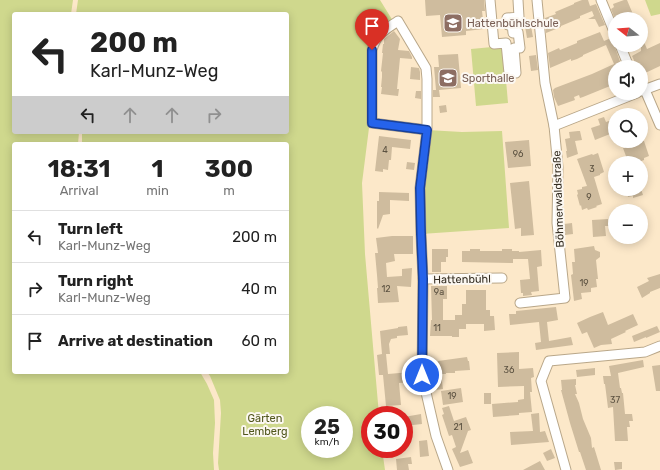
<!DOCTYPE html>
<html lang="en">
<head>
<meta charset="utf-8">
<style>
  :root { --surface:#fff; --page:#f6f6f6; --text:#222; --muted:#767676; --line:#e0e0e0 }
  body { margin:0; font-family:Rubik,sans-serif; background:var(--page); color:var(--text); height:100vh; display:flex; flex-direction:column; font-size:15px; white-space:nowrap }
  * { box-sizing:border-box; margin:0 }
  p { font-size:13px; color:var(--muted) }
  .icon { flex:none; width:22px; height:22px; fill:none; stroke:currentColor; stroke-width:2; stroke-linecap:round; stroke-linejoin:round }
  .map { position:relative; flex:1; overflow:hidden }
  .details { position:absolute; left:12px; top:142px; width:277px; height:232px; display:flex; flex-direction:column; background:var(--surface); border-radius:4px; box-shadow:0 2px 10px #0003 }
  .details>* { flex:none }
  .guide { position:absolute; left:12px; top:12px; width:277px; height:122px; border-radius:4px; box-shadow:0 2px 10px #0003; background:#fff; color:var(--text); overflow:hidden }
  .needle { width:26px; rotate:287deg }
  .fabs { position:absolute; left:608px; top:12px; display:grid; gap:8px }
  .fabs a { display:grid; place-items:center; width:40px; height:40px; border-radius:50%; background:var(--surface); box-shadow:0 2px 10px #0003; font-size:20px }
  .speed { position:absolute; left:301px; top:406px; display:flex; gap:8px; font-size:20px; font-weight:700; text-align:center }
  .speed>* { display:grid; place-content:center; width:52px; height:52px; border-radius:50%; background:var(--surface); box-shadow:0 2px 10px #0003; line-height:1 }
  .speed small { font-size:10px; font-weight:400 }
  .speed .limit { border:6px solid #d22; background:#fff; color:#111 }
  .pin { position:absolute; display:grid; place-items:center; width:34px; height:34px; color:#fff; margin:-41px -17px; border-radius:50% 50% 50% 0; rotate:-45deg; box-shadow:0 0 4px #0007 }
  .pin .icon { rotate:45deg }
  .me { position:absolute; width:44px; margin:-22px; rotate:0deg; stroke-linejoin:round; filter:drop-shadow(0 0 3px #0008) }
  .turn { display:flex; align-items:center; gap:14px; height:84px; padding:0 12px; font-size:18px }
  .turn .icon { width:52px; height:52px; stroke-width:2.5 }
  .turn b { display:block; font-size:28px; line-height:34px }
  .lanes { display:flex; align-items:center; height:38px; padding:0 12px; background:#0003; justify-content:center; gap:20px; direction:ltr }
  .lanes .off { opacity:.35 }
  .eta { display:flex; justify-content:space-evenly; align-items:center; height:68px; text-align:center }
  .eta b { font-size:24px; font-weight:700; line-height:28px }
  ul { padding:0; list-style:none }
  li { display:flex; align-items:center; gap:12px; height:52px; padding:0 12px; border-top:1px solid var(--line) }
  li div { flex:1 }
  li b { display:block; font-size:15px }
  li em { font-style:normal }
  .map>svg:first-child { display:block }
  .green { fill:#cfd88d; fill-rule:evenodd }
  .building { fill:#cfbc9e }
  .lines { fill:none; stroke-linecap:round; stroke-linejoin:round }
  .street-casing { stroke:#b9a789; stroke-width:11 }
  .street { stroke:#fff; stroke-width:9 }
  .route-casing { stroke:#184099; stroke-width:10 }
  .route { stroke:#2563eb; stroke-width:7 }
  .labels { text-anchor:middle; stroke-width:4; stroke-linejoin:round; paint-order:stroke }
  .number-label { font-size:9px; fill:#5b5140 }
  .education-label { font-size:11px; fill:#785e54; stroke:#fcf8f2; text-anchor:start }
  .street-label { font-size:11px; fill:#342d21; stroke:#fcf8f2 }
  .park-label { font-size:11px; fill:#50561c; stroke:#fcf8f2 }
</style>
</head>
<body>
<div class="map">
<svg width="660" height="470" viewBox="0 0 660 470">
  <rect width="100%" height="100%" fill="#fce8c9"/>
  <g class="green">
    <path d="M0,0H73L71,14H14V132H79L78,144H14V372H200L207,384L214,400L215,423L213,453L214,470H0Z"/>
    <path d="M78,0H380L393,21L375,36L370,120L362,183L365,254L379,415H370V449H382L385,470H219L218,463L221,413L220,400L210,376L207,372H287V144H82V132H287V14H76ZM310,415H344V449H310Z"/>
    <path d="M645,0H660V14L651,16Z"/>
    <path d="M503,46L508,103L476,106L471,49Z"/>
    <path d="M427,130L462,132L502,131L509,228L421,234Z"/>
  </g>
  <g class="building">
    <path d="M425,0H484L485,11H482L484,29L466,31V35L442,37L440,15L426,16Z"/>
    <path d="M582,0H588L590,6L596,4L605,25L599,27L595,19H588L594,16L592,11L580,16V18L561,26V27L546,33L545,18L556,14L555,12L574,4V3Z"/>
    <path d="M624,0H627L635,19H615L611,9L614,7L613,4Z"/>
    <path d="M525,26H531L533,37L527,38Z"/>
    <path d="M394,31L400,39L398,50L409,51L412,57V59L400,58L397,89H399L398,96L381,94L382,87H381L382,77V72L381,71L383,53H382L383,44H384V39Z"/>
    <path d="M600,32L604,41L611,38L612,39L622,67H615V84L583,97L580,98L579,95L574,97L575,100L558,106L554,97L553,90L555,88L592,74L614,64L606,45L583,55V56L577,59L571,61V59L550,68L548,53L559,48L560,50L577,43V41Z"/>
    <path d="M641,35L647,49L660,43V66L643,74L641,67H637L632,56L641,51Z"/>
    <path d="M458,54L461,88L439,90L440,97H433V90H436L434,67H439L438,55Z"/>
    <path d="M536,55L538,70L531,71L529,56Z"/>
    <path d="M411,67L419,68L420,72V80L410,79Z"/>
    <path d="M416,91H421V99L415,98Z"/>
    <path d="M446,105L447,112L440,113L439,106Z"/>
    <path d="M604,117L606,122L615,119V127L612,129L613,131L610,133V134L595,140L591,128L600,125L598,119Z"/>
    <path d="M578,131H580L582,140L575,141L578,154L567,158L566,151H567L565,139L570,138L569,132Z"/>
    <path d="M379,136L411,140L410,149L392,147L391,160H389L388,170L383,169V172L375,171Z"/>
    <path d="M529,140L531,166L508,168L505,142Z"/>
    <path d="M628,141H644L649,156L644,158V160L636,163L635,161L630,163L629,159H627L623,148H625L624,144L629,142Z"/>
    <path d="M598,153L604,172L600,174V175L594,177L602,204L596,206L597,207L588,210L587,208L582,210L581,205L580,206L577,195L578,194L577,190L582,189V187L587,186L577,159L592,154L593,155Z"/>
    <path d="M407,162L415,163L414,170L406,169Z"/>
    <path d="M529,181L534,235L521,236V228L515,229L510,183Z"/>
    <path d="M626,189H641L643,195L633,198V196L628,197Z"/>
    <path d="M379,192L409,193V201L390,200V214L383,215L378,229L377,228V201H379Z"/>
    <path d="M608,219L609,226H605L606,236L593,237L592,220Z"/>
    <path d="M572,223L573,234L565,235L564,224Z"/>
    <path d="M392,236H413V254H394L395,261L386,263L387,277L402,276V269L412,268L411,287L397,286L399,302L378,303L377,288H378L377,275L375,253H378L376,238Z"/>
    <path d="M594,246L595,250L600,252V257L596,260L598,279H596L597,287L591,288V292L581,293L582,299L574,301L571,275L573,274L572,262H575L574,249Z"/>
    <path d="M432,249H448V257H446V262H441V272H432Z"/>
    <path d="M470,249H480V251H502V249H512V251H519V252L541,250L542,266L537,267L539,291L531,292L532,295L523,296V293H521L520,280L530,279L528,259H513V263L462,262V251H470Z"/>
    <path d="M660,274V288L650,292V293L642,298L637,287L649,281L647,278Z"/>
    <path d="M431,286H447V299H443V320H455V315H462V304H466V290H486V310H490V316H494L495,330L484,331V324H466V329H459V337H452V336H430L431,320H432Z"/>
    <path d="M556,307L558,320L547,322L549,341L571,337L573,345L536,350L535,343L541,342L539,322L510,325L509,314H516V311Z"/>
    <path d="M603,312L608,325L633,314L638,325L625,331L626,332L611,339L612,344L601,345L594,348L587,332L582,334L577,323L590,317Z"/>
    <path d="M407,326L408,335L397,336V338L391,339L389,344L390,354H386L388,374L411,372L412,382L399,383L401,405L386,406L383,375H379L377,355L382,354L380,331L398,328V327Z"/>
    <path d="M657,326L660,332L646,338V337L634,342L632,336Z"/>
    <path d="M519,352V369L533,368L534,377L531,378L532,392H530L532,412L519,413V415L493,417L492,404L518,402V400L524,399V386L498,387L497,353Z"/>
    <path d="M467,357L468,361H469L470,370L455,371V373H446V374H441L443,389L435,390L432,371L439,370L438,361Z"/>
    <path d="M643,360L644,367L618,373L620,388H621L622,393H623L625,414H632L633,421H629L630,427H627L628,441H615L613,407L608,408L605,384H604L603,376H611L609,366Z"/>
    <path d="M660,365V391H656L652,366Z"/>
    <path d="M595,368V375L577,377L576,370Z"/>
    <path d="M576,379V385H575L577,394H575L579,403L583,419L591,438L592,448L594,447L601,470H586L580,452H579L570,423L561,390H562L561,380Z"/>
    <path d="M461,388L463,402L443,405L441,391Z"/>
    <rect x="484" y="393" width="7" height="11"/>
    <path d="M449,406L454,421L466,417L471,430L468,431L460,453L468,450L473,463L460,467L452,449L456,447L452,435L449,436L442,415L444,414L442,408Z"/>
    <path d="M539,413L540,432L545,431L549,442L511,445L510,432L533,431L531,414Z"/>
    <path d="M421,414L422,424L404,426V417Z"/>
    <path d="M427,440L429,456L420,457L419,441Z"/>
    <path d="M551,449L555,458L547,461L543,453Z"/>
    <path d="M411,457L412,464H408L409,470H397L396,459Z"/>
    <path d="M540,461L545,470H523Z"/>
    <path d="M614,462H622V469L615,470Z"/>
  </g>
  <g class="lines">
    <defs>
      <g id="street">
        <path d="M490,0L494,44L506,43L509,73H516L514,48H520L518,32L513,33L512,24L508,25L507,18L519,17L518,0"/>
        <path d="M601,0L615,34"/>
        <path d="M620,45L629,67"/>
        <path d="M641,85L645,90L660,125"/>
        <path d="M641,91L660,84"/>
        <path d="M554,126L637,93"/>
        <path d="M427,130L372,123V50C376,34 385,30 398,21L426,68L427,79V130L420,188L421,234L423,279L422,375L436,436L448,470"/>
        <path d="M423,279L502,278"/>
        <path d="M520,303L565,298L557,223L558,167L554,126L545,83L537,0"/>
        <path d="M566,470L541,381L549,361L645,352L660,346"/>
      </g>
    </defs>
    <use href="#street" class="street-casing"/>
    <use href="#street" class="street"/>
  </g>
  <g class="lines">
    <defs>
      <path id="route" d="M372,50V123L427,130L420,188L421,234L423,279L422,375"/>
    </defs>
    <use href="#route" class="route-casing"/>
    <use href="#route" class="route"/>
  </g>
  <defs>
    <symbol id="school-square" viewBox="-11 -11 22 22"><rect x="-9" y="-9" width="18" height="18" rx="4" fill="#8d6e63" stroke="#fcf8f2"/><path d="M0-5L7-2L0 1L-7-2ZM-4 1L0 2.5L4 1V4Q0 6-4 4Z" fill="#fff"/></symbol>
  </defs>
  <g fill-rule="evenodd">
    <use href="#school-square" x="442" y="12" width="22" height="22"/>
    <use href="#school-square" x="437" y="67" width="22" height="22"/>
  </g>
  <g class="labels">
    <g class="number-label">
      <text x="385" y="153">4</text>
      <text x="518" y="157">96</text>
      <text x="592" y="172">3</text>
      <text x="589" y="200">9</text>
      <text x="584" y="286">19</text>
      <text x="386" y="292">12</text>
      <text x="439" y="295">9a</text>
      <text x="437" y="331">11</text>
      <text x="509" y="373">36</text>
      <text x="452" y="399">19</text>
      <text x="615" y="403">37</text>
      <text x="458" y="430">21</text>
    </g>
    <g class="education-label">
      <text x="467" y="27">Hattenbühlschule</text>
      <text x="462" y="82">Sporthalle</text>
    </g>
    <g class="street-label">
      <text transform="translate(558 199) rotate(-92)" y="4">Böhmerwaldstraße</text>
      <text transform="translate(462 279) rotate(-1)" y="4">Hattenbühl</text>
    </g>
    <g class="park-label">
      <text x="265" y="422">Gärten<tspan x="265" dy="13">Lemberg</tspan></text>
    </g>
  </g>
</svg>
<div class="fabs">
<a><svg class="needle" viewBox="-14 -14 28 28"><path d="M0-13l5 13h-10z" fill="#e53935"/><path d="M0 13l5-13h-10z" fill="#767676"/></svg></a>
<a><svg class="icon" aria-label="sound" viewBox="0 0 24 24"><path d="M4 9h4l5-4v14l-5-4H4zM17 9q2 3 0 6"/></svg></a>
<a><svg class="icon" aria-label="search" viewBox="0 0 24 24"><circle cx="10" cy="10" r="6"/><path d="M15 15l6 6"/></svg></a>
<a>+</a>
<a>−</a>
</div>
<div class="speed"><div>25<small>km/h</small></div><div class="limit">30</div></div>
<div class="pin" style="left:372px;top:50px;background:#d93025"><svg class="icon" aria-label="arrive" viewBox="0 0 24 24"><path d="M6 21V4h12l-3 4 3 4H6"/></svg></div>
<svg class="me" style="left:422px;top:375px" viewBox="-20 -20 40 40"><circle r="17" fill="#2563eb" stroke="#fff" stroke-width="3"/><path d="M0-11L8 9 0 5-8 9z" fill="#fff"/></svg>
<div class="guide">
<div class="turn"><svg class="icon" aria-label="left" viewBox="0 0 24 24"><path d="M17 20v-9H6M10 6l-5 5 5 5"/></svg><div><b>200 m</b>Karl-Munz-Weg</div></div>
<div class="lanes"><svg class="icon" aria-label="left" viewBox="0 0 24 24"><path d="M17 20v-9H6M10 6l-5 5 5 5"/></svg><svg class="icon off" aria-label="ahead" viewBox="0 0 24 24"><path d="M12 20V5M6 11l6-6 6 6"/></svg><svg class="icon off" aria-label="ahead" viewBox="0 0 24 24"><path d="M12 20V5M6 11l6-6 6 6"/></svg><svg class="icon off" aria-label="right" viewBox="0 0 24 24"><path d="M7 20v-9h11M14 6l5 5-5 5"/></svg></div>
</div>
<section class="details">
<div class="eta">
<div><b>18:31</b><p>Arrival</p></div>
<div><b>1</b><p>min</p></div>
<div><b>300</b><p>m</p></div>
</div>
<ul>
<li><svg class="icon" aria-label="left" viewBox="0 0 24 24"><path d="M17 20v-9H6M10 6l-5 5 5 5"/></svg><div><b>Turn left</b><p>Karl-Munz-Weg</p></div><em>200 m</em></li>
<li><svg class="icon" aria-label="right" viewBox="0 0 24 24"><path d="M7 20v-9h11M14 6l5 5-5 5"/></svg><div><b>Turn right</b><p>Karl-Munz-Weg</p></div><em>40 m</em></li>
<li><svg class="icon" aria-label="arrive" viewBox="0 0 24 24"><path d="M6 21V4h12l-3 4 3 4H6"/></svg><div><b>Arrive at destination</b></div><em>60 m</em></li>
</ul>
</section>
</div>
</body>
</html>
